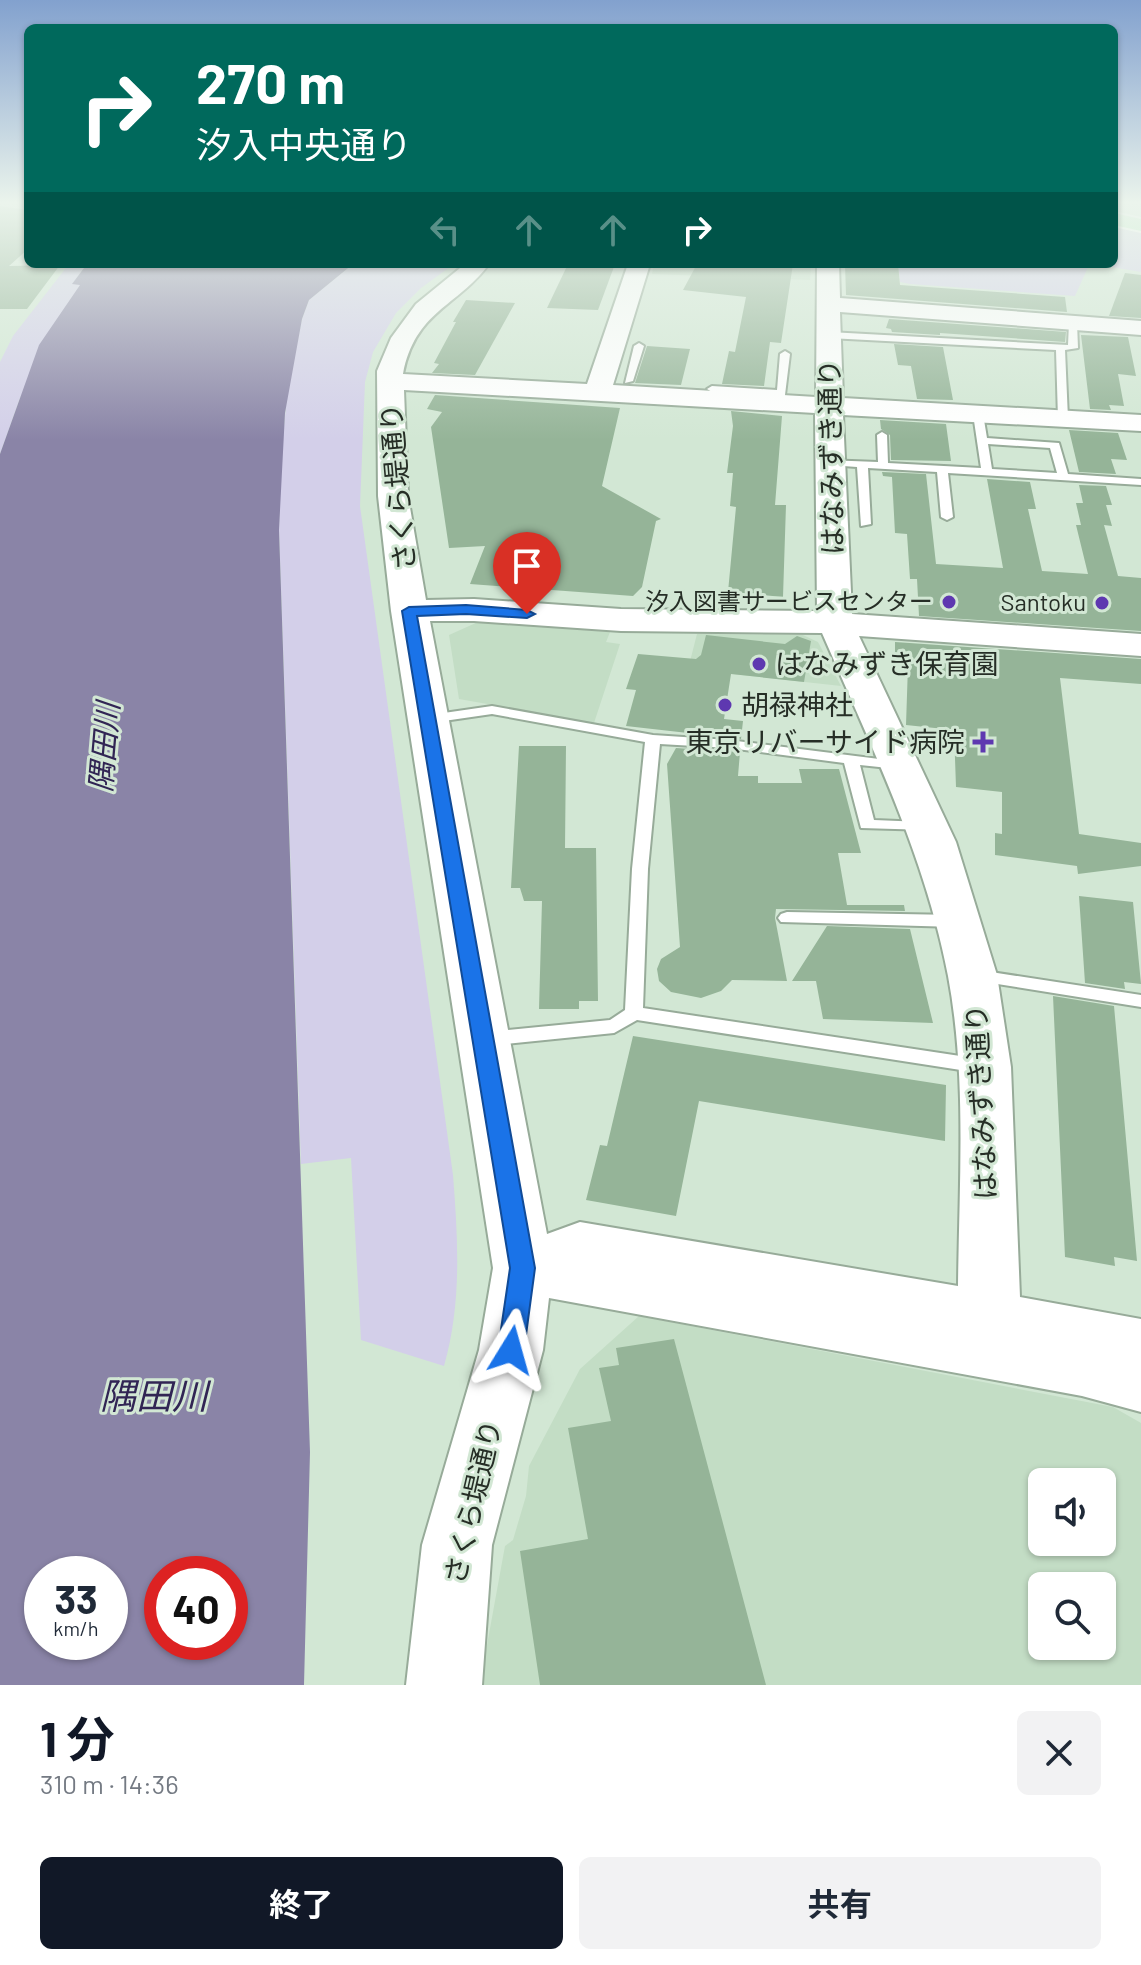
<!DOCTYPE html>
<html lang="ja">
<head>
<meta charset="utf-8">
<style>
  :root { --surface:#fff; --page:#f2f2f3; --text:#1f2937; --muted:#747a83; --accent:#111827 }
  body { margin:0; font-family:Barlow,"Noto Sans JP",sans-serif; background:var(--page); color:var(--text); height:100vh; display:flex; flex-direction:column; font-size:30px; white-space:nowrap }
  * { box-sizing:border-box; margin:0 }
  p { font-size:26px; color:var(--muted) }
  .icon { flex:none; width:44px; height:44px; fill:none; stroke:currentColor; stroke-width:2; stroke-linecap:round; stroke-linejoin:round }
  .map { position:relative; height:1685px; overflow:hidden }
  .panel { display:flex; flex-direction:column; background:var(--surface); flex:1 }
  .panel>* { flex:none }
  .guide { position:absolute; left:24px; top:24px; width:1094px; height:244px; border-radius:12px; box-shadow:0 2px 6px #0004; background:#00695c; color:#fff; overflow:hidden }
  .tools { position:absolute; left:1028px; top:1468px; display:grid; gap:16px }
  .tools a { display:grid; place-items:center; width:88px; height:88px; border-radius:12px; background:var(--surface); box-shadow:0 2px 6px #0004; font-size:40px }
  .speed { position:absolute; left:24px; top:1556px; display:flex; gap:16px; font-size:40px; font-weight:700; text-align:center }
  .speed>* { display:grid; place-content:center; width:104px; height:104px; border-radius:50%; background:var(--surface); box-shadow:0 2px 6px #0004; line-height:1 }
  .speed small { font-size:20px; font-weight:400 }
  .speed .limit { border:12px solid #d22; background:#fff; color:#111 }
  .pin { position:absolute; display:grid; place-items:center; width:68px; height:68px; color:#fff; margin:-82px -34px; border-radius:50% 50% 50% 0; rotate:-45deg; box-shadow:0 0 8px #0007 }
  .pin .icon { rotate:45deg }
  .me { position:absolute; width:88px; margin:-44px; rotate:8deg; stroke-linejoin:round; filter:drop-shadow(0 0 6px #0008) }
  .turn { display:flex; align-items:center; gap:28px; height:168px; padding:0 40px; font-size:36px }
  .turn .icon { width:104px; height:104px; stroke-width:2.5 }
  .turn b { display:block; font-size:56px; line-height:68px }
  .lanes { display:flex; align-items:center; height:76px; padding:0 40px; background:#0003; justify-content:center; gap:40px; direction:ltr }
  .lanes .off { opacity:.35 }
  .round { display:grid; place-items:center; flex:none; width:84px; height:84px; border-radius:12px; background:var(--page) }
  .head { display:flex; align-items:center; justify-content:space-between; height:136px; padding:0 40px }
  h1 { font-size:48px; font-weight:700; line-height:60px; color:var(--accent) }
  .button { display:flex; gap:16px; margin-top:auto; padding:16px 40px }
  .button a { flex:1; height:92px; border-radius:12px; background:var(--accent); color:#fff; font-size:32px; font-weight:700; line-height:92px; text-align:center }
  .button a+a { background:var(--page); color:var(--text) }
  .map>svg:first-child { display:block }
  .built { fill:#c3ddc5; fill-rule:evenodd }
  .green { fill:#d3cfe9 }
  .water { fill:#8a84a7; fill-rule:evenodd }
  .building { fill:#95b498 }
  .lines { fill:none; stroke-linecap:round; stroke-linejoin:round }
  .lane-casing { stroke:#97ab99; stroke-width:4 }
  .secondary-casing { stroke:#97ab99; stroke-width:4 }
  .primary-casing { stroke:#fff; stroke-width:4 }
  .lane { fill:#fff; fill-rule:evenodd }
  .secondary { fill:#fff; fill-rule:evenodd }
  .primary { fill:#aeeeb8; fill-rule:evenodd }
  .route { fill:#1a73e8; stroke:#114b97; stroke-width:2 }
  .poi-dot { fill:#5e38b0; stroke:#d2e7d4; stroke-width:3 }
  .labels { text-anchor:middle; stroke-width:6; stroke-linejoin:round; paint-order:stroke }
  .far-poi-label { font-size:24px; fill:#262e26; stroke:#d2e7d4; text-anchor:end }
  .street-label { font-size:28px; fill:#262e26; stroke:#d2e7d4 }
  .poi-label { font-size:28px; fill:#262e26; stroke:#d2e7d4; text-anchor:start }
  .water-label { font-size:30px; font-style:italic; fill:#312554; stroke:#d2e7d4 }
  .near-water-label { font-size:36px; font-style:italic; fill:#312554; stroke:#d2e7d4 }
</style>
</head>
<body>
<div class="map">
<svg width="1141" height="1685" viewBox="0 0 1141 1685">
  <rect width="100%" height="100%" fill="#d2e7d4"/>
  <g class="built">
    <path d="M654,264H811L810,280L652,274Z"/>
    <path d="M478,622L610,632L606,642L620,644L594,723L459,699L449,635Z"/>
    <path d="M697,634L803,635L818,642L841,686L688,669Z"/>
    <path d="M639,1316L1113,1407L1141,1423V1685H484L485,1656L505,1546L513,1540L526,1496L529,1466L580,1369ZM1042,1482H1102V1542H1042ZM1042,1586H1102V1646H1042Z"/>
  </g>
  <g class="green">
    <path d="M1114,226L1141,232V272L1094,264H1114Z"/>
    <path d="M69,264H87L73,283L81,284L20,398L0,454V362L13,336Z"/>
    <path d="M353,264H454L421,288L396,313L373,352L365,382L360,506L453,1175C458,1240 462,1303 444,1366L361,1340L351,1158L301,1164L279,530L280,466L288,386L302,319L309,300Z"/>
    <path d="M898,264H1084L1089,265L1075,296L910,284L900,282Z"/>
  </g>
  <path class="water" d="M87,264H353L309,300L302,319L285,413L279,530L310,1452L304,1685H0V454L39,345L80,285L72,284ZM42,1574H110V1642H42ZM162,1574H230V1642H162Z"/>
  <g class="building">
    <path d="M0,206L28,210V249L9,266L60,265L27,309H0Z"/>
    <path d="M568,264H615L598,310L547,308Z"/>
    <path d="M697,264H793L781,343L770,342L764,386L722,384L729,351L735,352L746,297L683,290Z"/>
    <path d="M845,264H898L900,285L1065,297L1067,312L846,295Z"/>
    <path d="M1125,273L1141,275V318L1109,316Z"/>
    <path d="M466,300L515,303L475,375L432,373L439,364L434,363L456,322H453Z"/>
    <path d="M889,319L1066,332L1065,342L940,333V335L892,332L891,329L886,328Z"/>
    <path d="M1081,335L1128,337L1136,376L1118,374L1124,406L1109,405L1111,410L1090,409Z"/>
    <path d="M894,344L943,347L953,400L917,399L911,366L898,365Z"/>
    <path d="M647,346L690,349L681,385L635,383Z"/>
    <path d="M435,395L620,408L602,486L661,519L656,521L642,587L633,596L470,584L485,546L449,548L431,427L442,412L427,409Z"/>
    <path d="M731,411L782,416L775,505H786L783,597L728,592L736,507L730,506L733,473H727L733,426Z"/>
    <path d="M880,420L946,424L951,461L891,460L890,435L881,429Z"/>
    <path d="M1069,430L1118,433L1127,460L1111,459L1116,474L1079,472Z"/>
    <path d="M882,472L926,474L936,564L1003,568L987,479L1030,482L1036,509H1028L1042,571L1088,574L1076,525H1081L1076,503H1083L1079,485L1106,486L1112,505H1106L1112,526L1104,525L1118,576L1141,578V631L919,616L917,579H910L907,534L895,533L892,477L883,476Z"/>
    <path d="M706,635L785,644L797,636L811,641L804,682L731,674L724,719L743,721L741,739L626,726L636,690L626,689L638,654L696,659L701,655Z"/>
    <path d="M895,642L1141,659V684L1060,678L1079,834L1141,843V866L1078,874L1077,866L995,855V833L1002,834V792L956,787L954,730L906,725L908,665L895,664Z"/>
    <path d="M519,746H566L565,848H596L598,1001H579V1009H539L542,901H524L520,888H511Z"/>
    <path d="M676,748L740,752L738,776H758V783H802L799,769H839L861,853H838L847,905H904L905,911L776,909L775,918L787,981L732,980L721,991L701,998L671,992L659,981L657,969L661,959L680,947L667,764Z"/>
    <path d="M1079,896L1133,902L1141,984L1124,982L1125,989L1085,983Z"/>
    <path d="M827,926L910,929L933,1023L823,1019L816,981H792Z"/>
    <path d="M1053,996L1114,1006L1137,1261L1114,1257L1115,1266L1065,1257Z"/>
    <path d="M633,1036L946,1085L945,1141L699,1101L676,1216L586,1200L600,1145L607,1146Z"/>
    <path d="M674,1339L766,1685H540L520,1551L588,1539L568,1428L611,1421L599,1368L619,1365L616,1348Z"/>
  </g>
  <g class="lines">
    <defs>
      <g id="lane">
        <path d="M1073,320L1077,323L1078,348L1065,350L1068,419L1063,422L1058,419L1056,350L829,338L825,335L829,332L1068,345L1069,323Z"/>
        <path d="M639,343L644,346L633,381L625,383L634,346Z"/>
        <path d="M785,351L790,354L784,403H778L777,396L712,392L707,389L712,386L777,390L780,354Z"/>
        <path d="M978,411L983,414L987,438L1059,443L1068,474L1141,479V485L948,473L953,517L947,520L941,517L937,472L868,468L871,524L861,526L857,467L829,465L824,462L825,460L878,462L877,435L882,432L887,435L888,463L981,468L973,414ZM988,444L1050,448L1057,473L992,469Z"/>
        <path d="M492,706L653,735L729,740L903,762L905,765L903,768L898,769L860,765L874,820L923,822L931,827L929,830L861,828L844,763L729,748L660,744L648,869L643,1008L980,1059L987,1061L990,1066L987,1071L980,1073L637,1020L614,1033L487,1046L480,1044L478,1039L480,1034L487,1032L610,1020L625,1010L632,869L645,742L492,714L430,723L423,719L430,715Z"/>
        <path d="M787,912L956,915L965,921L956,927L781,922L778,918L781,914Z"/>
        <path d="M978,970L1141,995V1007L972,980L969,976L972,972Z"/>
      </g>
      <path id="secondary" d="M465,264H489C457,307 415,311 403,374L587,384L628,264H650L613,385L816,397L817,264H839L840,298L1141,321V335L840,312L843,398L1141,415V431L843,415L852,614L1141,634V656L859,636L956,842L997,975L1011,1067L1020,1297L1141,1319V1412L1082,1396L549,1298L543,1350L492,1545L482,1685H406L422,1545L479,1350L493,1268L391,611L378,496L377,371L391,338L416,304ZM404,390L815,413L817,611L621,609L474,599L426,600L408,496ZM430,621H474L621,631L822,633C870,744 925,855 948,976C967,1077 959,1183 958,1286L580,1222L547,1234Z"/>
      <path id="primary" d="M1114,213L1141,219V231L1114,225Z"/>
    </defs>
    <use href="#lane" class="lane-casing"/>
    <use href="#secondary" class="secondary-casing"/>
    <use href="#primary" class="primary-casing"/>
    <use href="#lane" class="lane"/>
    <use href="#secondary" class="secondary"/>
    <use href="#primary" class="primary"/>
  </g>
  <linearGradient id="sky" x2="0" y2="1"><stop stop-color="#82a1ce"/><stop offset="0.46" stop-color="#ebf4ec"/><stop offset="1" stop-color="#ebf4ec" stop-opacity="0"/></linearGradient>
  <rect width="1141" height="440" fill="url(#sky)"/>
  <path class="route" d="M466,605L527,610L535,614L527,618L466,614L417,616L535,1268L524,1350L520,1358L511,1362L501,1358L498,1350L510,1268L402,611L409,607Z"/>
  <g class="poi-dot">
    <circle cx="949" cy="602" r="8"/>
    <circle cx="1102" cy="603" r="8"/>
    <circle cx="759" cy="664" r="8"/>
    <circle cx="725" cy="705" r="8"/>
    <path d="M979 730h8v8h8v8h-8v8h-8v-8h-8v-8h8z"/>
  </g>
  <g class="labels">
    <g class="far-poi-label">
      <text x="933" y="610">汐入図書サービスセンター</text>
      <text x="1086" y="611">Santoku</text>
    </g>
    <g class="street-label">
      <text transform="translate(831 457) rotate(-91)" y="10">はなみずき通り</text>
      <text transform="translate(398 487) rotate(-95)" y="10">さくら堤通り</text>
      <text transform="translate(981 1102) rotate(-93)" y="10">はなみずき通り</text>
      <text transform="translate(473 1502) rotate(-77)" y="10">さくら堤通り</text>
    </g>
    <g class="poi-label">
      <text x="775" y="674">はなみずき保育園</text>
      <text x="741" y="715">胡禄神社</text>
      <text x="965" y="752" text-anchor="end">東京リバーサイド病院</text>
    </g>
    <g class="water-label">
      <text transform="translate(105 747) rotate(-85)" y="10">隅田川</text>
    </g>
    <g class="near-water-label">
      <text x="154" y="1409">隅田川</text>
    </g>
  </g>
</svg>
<div class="tools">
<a><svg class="icon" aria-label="sound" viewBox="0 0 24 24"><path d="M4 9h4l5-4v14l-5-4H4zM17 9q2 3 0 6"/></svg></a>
<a><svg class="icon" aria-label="search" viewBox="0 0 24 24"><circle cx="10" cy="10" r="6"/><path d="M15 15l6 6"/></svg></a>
</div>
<div class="speed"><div>33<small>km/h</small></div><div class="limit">40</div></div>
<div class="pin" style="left:527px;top:614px;background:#d93025"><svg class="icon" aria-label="arrive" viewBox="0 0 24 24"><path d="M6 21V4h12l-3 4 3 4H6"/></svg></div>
<svg class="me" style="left:511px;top:1350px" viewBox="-20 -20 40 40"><path d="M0-17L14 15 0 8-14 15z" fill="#1a73e8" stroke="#fff" stroke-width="4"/></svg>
<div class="guide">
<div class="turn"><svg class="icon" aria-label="right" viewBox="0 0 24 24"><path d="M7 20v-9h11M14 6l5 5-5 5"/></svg><div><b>270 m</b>汐入中央通り</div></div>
<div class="lanes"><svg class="icon off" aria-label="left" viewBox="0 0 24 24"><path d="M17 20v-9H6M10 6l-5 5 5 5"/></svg><svg class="icon off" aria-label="ahead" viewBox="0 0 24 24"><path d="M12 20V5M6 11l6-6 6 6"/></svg><svg class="icon off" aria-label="ahead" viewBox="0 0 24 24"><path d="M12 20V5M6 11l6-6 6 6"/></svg><svg class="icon" aria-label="right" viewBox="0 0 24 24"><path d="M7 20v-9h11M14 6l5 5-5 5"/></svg></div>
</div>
</div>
<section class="panel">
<div class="head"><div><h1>1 分</h1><p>310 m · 14:36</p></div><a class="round"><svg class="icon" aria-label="close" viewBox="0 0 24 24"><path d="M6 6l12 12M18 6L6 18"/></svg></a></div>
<div class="button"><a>終了</a><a>共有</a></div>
</section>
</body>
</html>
